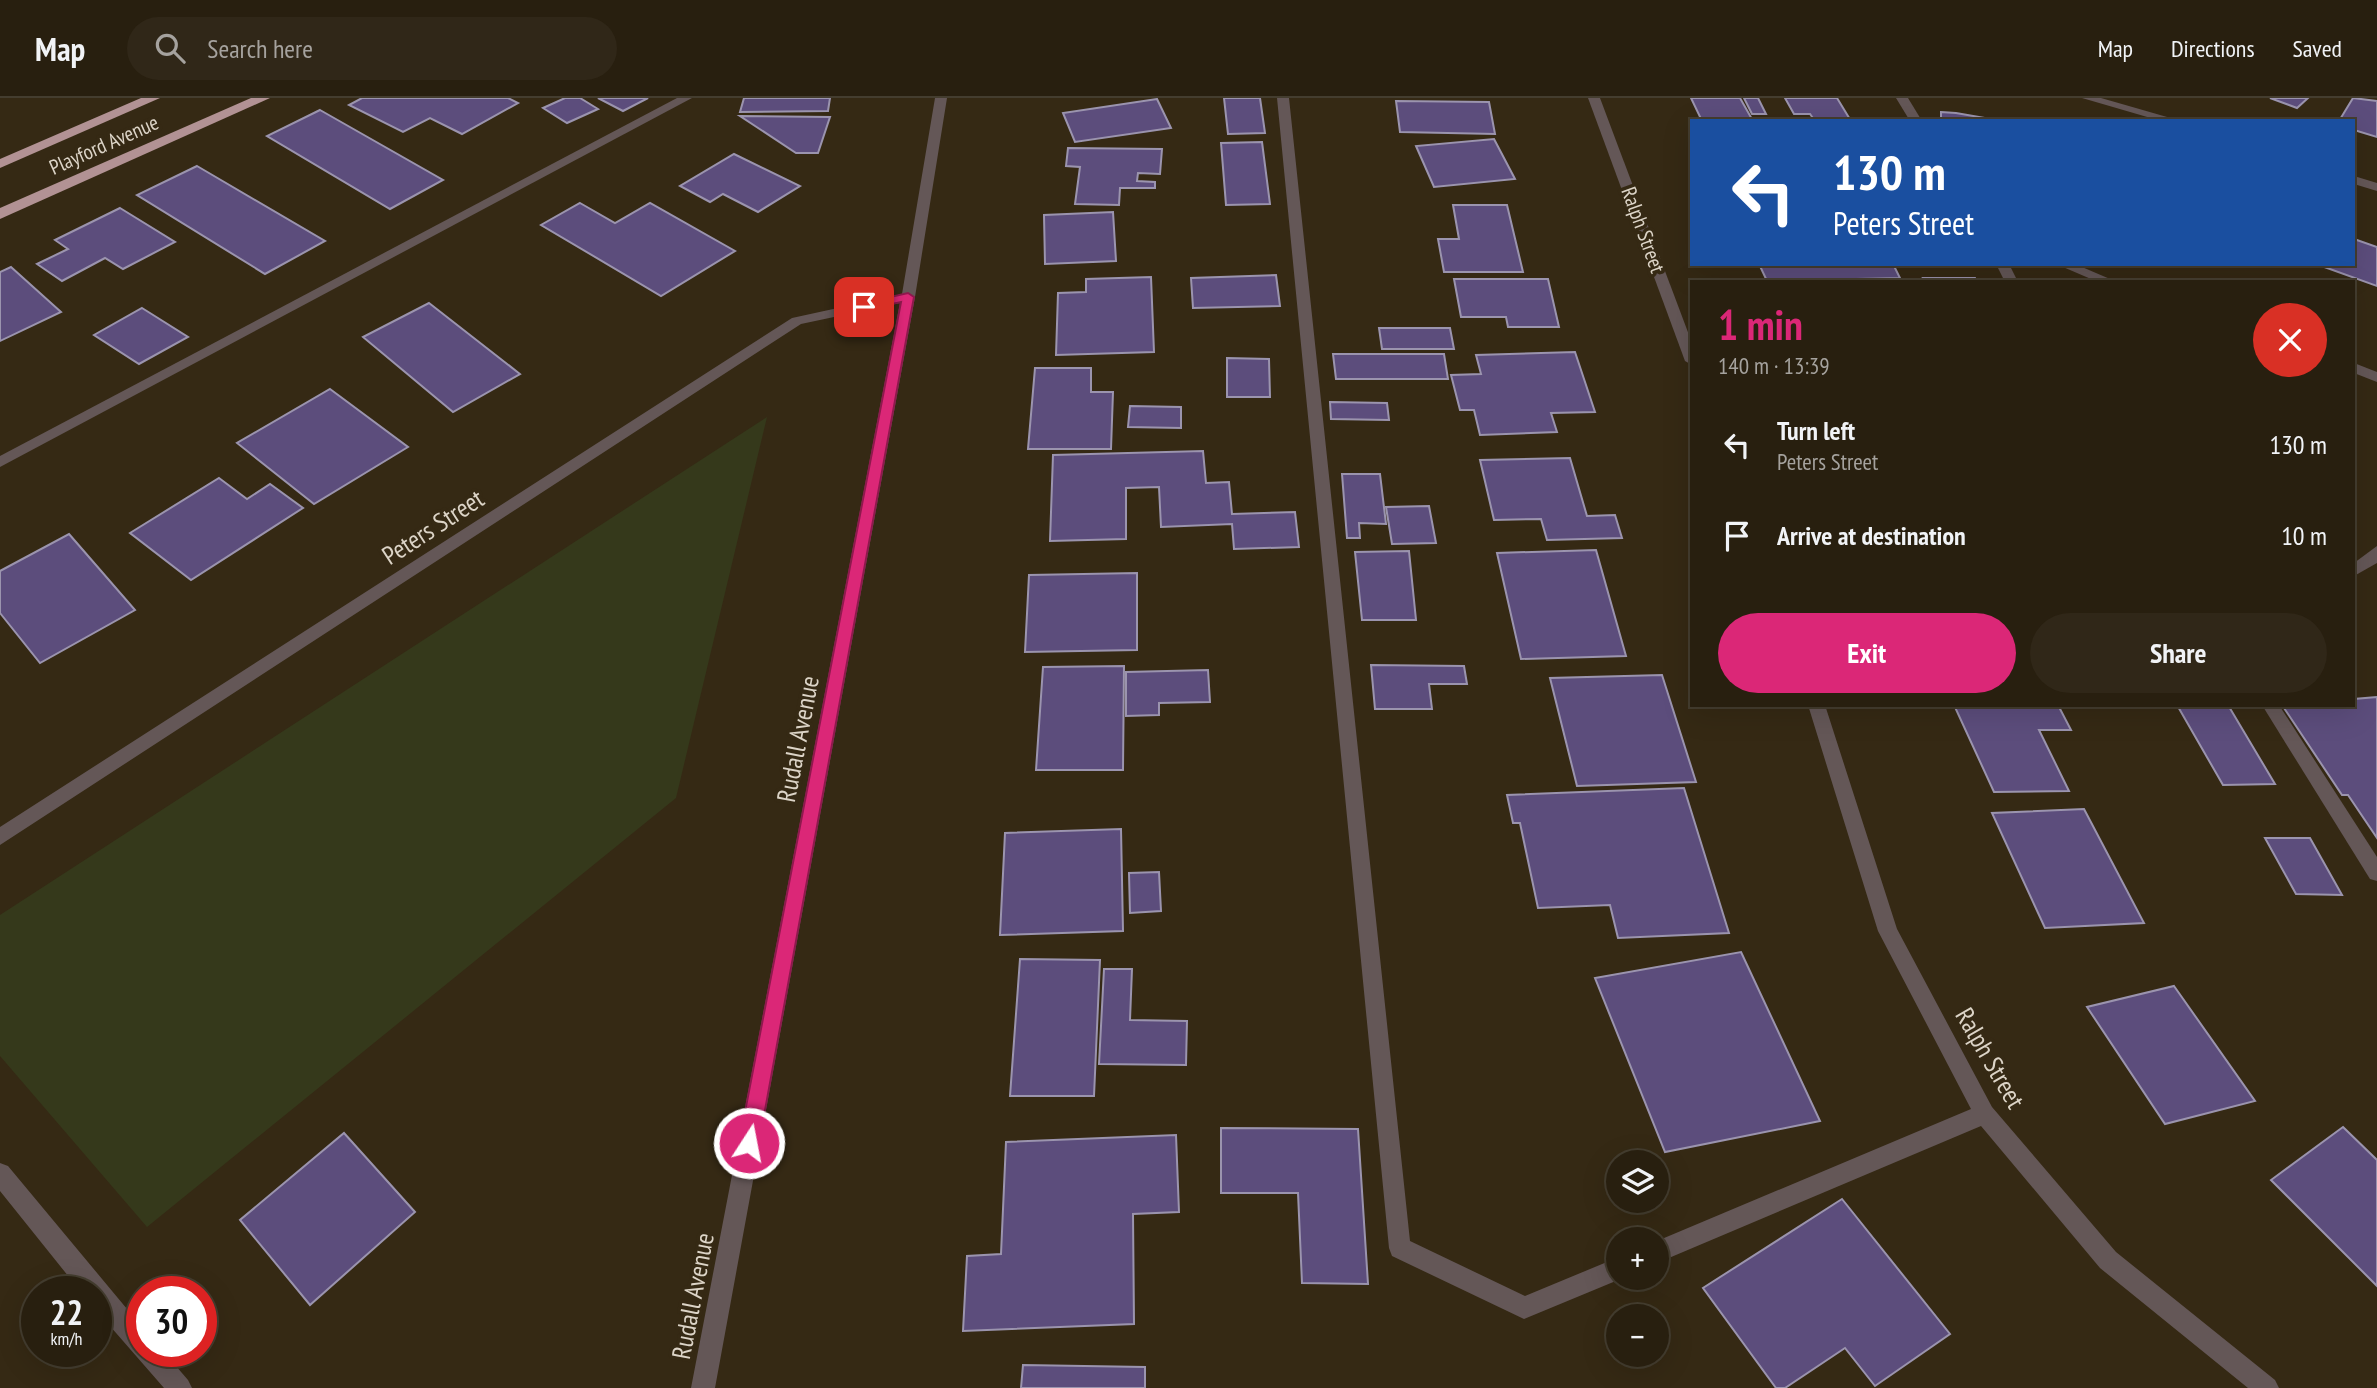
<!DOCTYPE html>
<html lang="en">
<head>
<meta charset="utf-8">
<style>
  :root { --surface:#281f0f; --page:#302718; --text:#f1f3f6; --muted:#a5a29e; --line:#443d2f; --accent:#db2777 }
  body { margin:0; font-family:"PT Sans Narrow",sans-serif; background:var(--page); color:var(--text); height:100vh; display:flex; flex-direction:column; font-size:26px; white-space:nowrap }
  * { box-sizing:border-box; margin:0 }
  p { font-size:23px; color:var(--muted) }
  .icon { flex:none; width:38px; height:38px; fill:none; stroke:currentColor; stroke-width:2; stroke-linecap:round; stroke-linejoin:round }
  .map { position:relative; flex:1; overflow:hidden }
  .details { position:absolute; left:1690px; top:182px; width:665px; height:427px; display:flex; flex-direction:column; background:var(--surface); border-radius:0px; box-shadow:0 7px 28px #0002,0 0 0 2px var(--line) }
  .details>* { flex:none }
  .top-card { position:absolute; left:1690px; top:21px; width:665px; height:147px; border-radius:0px; box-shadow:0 7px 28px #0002,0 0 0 2px var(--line); background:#1a4fa0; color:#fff; overflow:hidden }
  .controls { position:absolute; left:1606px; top:1052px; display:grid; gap:14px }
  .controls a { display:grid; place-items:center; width:63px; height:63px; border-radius:50%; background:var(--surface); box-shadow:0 7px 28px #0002,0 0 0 2px var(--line); font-size:35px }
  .speed { position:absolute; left:21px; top:1178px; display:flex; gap:14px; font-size:35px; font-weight:700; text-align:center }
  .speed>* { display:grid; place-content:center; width:91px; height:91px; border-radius:50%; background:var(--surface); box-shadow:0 7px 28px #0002,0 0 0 2px var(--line); line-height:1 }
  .speed small { font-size:18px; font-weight:400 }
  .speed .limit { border:10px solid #d22; background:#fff; color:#111 }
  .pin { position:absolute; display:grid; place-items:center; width:60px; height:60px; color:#fff; margin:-30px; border-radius:14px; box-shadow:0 4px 10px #0006 }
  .me { position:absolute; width:77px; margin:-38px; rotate:11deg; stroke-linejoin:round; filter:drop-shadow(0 0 5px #0008) }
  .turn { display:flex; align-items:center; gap:24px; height:147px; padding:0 28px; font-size:32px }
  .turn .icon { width:91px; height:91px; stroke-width:2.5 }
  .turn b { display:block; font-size:49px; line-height:60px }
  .round { display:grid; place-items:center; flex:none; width:74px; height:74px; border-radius:37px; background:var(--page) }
  .head { display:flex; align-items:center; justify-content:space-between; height:119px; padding:0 28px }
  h1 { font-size:42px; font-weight:700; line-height:52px; color:var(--accent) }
  .cta { display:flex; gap:14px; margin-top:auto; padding:14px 28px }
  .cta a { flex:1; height:80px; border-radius:42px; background:var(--accent); color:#fff; font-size:28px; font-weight:700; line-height:80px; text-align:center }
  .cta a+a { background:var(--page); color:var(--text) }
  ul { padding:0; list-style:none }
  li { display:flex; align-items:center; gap:21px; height:91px; padding:0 28px }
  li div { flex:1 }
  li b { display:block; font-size:26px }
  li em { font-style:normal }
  header { display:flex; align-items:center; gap:42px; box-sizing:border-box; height:98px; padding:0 35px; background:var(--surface); border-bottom:2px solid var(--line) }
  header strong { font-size:33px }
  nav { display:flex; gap:38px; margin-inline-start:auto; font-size:24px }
  .search { width:490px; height:63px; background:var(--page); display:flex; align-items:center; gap:18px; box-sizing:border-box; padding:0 24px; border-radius:38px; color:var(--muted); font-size:26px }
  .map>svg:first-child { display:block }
  .green { fill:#35391b }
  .building { fill:#5c4d7c; stroke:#9b94ae; stroke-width:2 }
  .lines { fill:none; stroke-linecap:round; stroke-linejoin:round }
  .minor { fill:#645757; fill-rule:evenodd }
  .highway { fill:#b29294; fill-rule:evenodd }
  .route { fill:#db2777; stroke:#8e194d; stroke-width:2 }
  .labels { text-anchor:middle; stroke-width:7; stroke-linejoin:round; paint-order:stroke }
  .far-street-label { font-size:21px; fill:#dcd4c7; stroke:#352914 }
  .street-label { font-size:26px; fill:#dcd4c7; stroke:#352914 }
</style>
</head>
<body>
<header>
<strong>Map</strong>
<div class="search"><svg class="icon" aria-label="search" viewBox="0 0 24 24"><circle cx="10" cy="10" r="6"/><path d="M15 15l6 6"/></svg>Search here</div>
<nav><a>Map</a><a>Directions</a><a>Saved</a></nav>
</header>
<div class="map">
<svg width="2377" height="1290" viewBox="0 0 2377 1290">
  <rect width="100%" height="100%" fill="#352914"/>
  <path class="green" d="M767,319L676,700L147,1129L0,958V817Z"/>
  <g class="building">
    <path d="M362,0H508L518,5L462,36L430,20L403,34L349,7Z"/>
    <path d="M565,0H580L598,11L567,25L543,10Z"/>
    <path d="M598,0H648L623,13Z"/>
    <path d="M744,0H830L828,13L740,14Z"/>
    <path d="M1224,0H1260L1265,35L1228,36Z"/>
    <path d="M1691,0H1740L1753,23H1702Z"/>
    <path d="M1744,0H1758L1766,16H1752Z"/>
    <path d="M1785,0H1837L1851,23H1815L1810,16H1794Z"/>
    <path d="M2270,0H2308L2297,10Z"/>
    <path d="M2353,0L2377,3V39L2354,32V23H2339Z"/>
    <path d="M1157,1L1171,30L1075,44L1063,15Z"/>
    <path d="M1396,3L1489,4L1495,36L1400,34Z"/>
    <path d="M320,12L443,82L390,111L267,38Z"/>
    <path d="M1941,14L1956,15L2002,23H1941Z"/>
    <path d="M740,18L830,19L818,55H796Z"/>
    <path d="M1494,41L1515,81L1434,89L1416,48Z"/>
    <path d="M1262,44L1270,106L1226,107L1221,45Z"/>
    <path d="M1068,50L1162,51L1160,76L1138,75L1137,83L1155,84V90H1120L1119,107L1075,106L1080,69L1066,68Z"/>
    <path d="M734,56L800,88L758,114L723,96L710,104L680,88Z"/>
    <path d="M197,68L325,143L265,176L137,97Z"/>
    <path d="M580,105L615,125L650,105L735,153L661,198L541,127Z"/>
    <path d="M1453,107H1507L1523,174H1444L1438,141H1459Z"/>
    <path d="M120,110L175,144L123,171L105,160L62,183L37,166L68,151L55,142Z"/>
    <path d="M1113,114L1116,163L1045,166L1044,117Z"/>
    <path d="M2354,141L2377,149V188L2316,166H2354Z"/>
    <path d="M1759,166H1893L1900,180L1767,183Z"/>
    <path d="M11,169L61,214L0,243V174Z"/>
    <path d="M1276,177L1280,208L1193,210L1191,180Z"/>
    <path d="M1151,179L1154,254L1056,257L1058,195L1086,194V181Z"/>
    <path d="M1923,180H1975L1977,184H1925Z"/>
    <path d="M1454,181H1548L1559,229H1508L1506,219H1461Z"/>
    <path d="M429,205L520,276L453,314L363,239Z"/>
    <path d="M142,210L188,239L139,266L94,237Z"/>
    <path d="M1379,230H1450L1454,251H1382Z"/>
    <path d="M1575,254L1595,314L1551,315L1557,334L1480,337L1474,312H1460L1451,277L1481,276L1476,257Z"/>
    <path d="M1333,256H1444L1448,281H1336Z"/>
    <path d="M1227,260L1269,261L1270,299H1227Z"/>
    <path d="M1035,270H1091V294H1113L1111,351H1028Z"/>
    <path d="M330,291L408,349L314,406L237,345Z"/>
    <path d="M1330,304L1387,305L1389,322L1331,321Z"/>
    <path d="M1130,308L1181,309V330L1128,329Z"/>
    <path d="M1203,353L1206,385L1229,384L1232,416L1295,414L1299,449L1234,451L1232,426L1161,429L1159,389L1126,390V441L1050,443L1053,357Z"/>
    <path d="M1570,360L1587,418L1615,417L1622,440L1547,442L1541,421L1494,422L1480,362Z"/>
    <path d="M1342,376H1380L1386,426L1359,425L1360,440H1347Z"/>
    <path d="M219,380L247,401L270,386L303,410L191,482L130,435Z"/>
    <path d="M1429,408L1436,445L1392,446L1386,409Z"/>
    <path d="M69,436L135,512L40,565L0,515V473Z"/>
    <path d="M1596,452L1626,558L1521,561L1497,455Z"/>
    <path d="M1409,453L1416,522H1362L1355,454Z"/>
    <path d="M1137,475V552L1025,554L1029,477Z"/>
    <path d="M1371,567L1464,568L1467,586H1429L1432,611H1375Z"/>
    <path d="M1124,568L1123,672H1036L1043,569Z"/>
    <path d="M1208,572L1210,604L1159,605V617L1126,618V574Z"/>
    <path d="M1662,577L1696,684L1577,688L1550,580Z"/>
    <path d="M2377,599V740L2348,697H2342L2282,607H2354V601Z"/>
    <path d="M1954,607H2058L2071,632H2039L2069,693L1994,694Z"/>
    <path d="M2177,607H2228L2275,686L2223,687Z"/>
    <path d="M1684,690L1729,835L1618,840L1610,807L1538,810L1520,725H1513L1507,697Z"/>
    <path d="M2084,711L2144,825L2045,830L1992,715Z"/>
    <path d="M1121,731L1123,833L1000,837L1005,735Z"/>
    <path d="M2265,740H2310L2342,797L2296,796Z"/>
    <path d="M1159,774L1161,813L1130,815L1129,775Z"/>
    <path d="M1741,854L1820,1023L1665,1054L1595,880Z"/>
    <path d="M1020,861L1100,862L1094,998H1010Z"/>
    <path d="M1104,871H1132L1130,922L1187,923L1186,967L1099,966Z"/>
    <path d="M2174,888L2255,1003L2165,1026L2087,909Z"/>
    <path d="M2343,1029L2377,1062V1188L2271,1082Z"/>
    <path d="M1221,1030L1358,1031L1368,1186L1302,1185L1298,1095H1221Z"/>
    <path d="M344,1035L415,1114L310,1207L240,1122Z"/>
    <path d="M1176,1037L1179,1114L1133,1116L1134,1226L963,1233L967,1158L1001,1156L1006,1044Z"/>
    <path d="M1842,1101L1950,1236L1875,1288L1845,1250L1785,1290H1776L1703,1190Z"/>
    <path d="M1023,1267L1145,1269V1290H1021Z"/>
  </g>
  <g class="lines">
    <g class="minor">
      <path d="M677,0H692L0,369V358Z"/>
      <path d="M935,0H947L915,199L715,1290H691L900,205L801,226L0,747V729L792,220L902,196Z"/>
      <path d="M1277,0H1289L1410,1143L1525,1198L1619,1159V1180H1623L1524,1221L1392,1158L1389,1150Z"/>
      <path d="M1588,0H1600L1692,245V267L1685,263Z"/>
      <path d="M1896,0H1908L1922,23H1910Z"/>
      <path d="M2082,0H2101L2181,23H2161Z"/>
      <path d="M2354,78L2377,85V93L2354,86Z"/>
      <path d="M1996,166H2009L2018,184H2005Z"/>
      <path d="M2056,166H2075L2117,184H2098Z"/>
      <path d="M2354,265L2377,274V284L2354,275Z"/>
      <path d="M2377,448V465L2354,478V465Z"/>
      <path d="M1808,607H1825L1897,831L1992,1009L2116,1154L2275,1282L2279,1290H2248L2100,1170L1981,1028L1657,1165V1143L1971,1011L1878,833Z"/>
      <path d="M2262,607H2279L2377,759V783L2370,781Z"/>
      <path d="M0,1065L8,1068L142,1229V1253H163L188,1282L192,1290H164L96,1212V1194H81L0,1093Z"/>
    </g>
    <g class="highway">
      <path d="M141,0H160L0,70V61Z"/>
      <path d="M251,0H270L0,121V110Z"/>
    </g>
  </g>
  <path class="route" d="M908,195L914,199L759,1045L756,1051L749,1054L742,1051L739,1045L901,204L864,212L858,209L859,206Z"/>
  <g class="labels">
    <g class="far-street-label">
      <text transform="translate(104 47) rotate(-24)" y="7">Playford Avenue</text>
      <text transform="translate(1643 132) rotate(70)" y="7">Ralph Street</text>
    </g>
    <g class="street-label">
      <text transform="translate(433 429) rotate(-33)" y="9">Peters Street</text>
      <text transform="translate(798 641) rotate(-79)" y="9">Rudall Avenue</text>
      <text transform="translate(1990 960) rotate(60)" y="9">Ralph Street</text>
      <text transform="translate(693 1198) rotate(-79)" y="9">Rudall Avenue</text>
    </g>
  </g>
</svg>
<div class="controls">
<a><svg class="icon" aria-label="layers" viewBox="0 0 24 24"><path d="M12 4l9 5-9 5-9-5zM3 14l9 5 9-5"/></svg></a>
<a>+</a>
<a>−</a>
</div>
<div class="speed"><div>22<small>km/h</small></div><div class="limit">30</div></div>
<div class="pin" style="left:864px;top:209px;background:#d93025"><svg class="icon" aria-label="arrive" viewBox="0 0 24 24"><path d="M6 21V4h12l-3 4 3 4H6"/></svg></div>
<svg class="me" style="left:749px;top:1045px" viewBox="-20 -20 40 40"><circle r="17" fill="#db2777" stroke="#fff" stroke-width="3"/><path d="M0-11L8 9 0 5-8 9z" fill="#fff"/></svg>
<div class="top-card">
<div class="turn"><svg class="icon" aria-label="left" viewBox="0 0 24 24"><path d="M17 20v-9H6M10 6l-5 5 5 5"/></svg><div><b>130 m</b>Peters Street</div></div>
</div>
<section class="details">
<div class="head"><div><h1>1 min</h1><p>140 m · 13:39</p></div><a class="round" style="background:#d93025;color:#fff"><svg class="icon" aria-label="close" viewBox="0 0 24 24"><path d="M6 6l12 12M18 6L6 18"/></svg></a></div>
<ul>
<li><svg class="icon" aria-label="left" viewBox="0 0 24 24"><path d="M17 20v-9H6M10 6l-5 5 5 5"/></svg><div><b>Turn left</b><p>Peters Street</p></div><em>130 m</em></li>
<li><svg class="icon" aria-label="arrive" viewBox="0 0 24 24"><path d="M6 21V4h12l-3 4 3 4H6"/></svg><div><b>Arrive at destination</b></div><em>10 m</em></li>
</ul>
<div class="cta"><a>Exit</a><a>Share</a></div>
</section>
</div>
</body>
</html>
